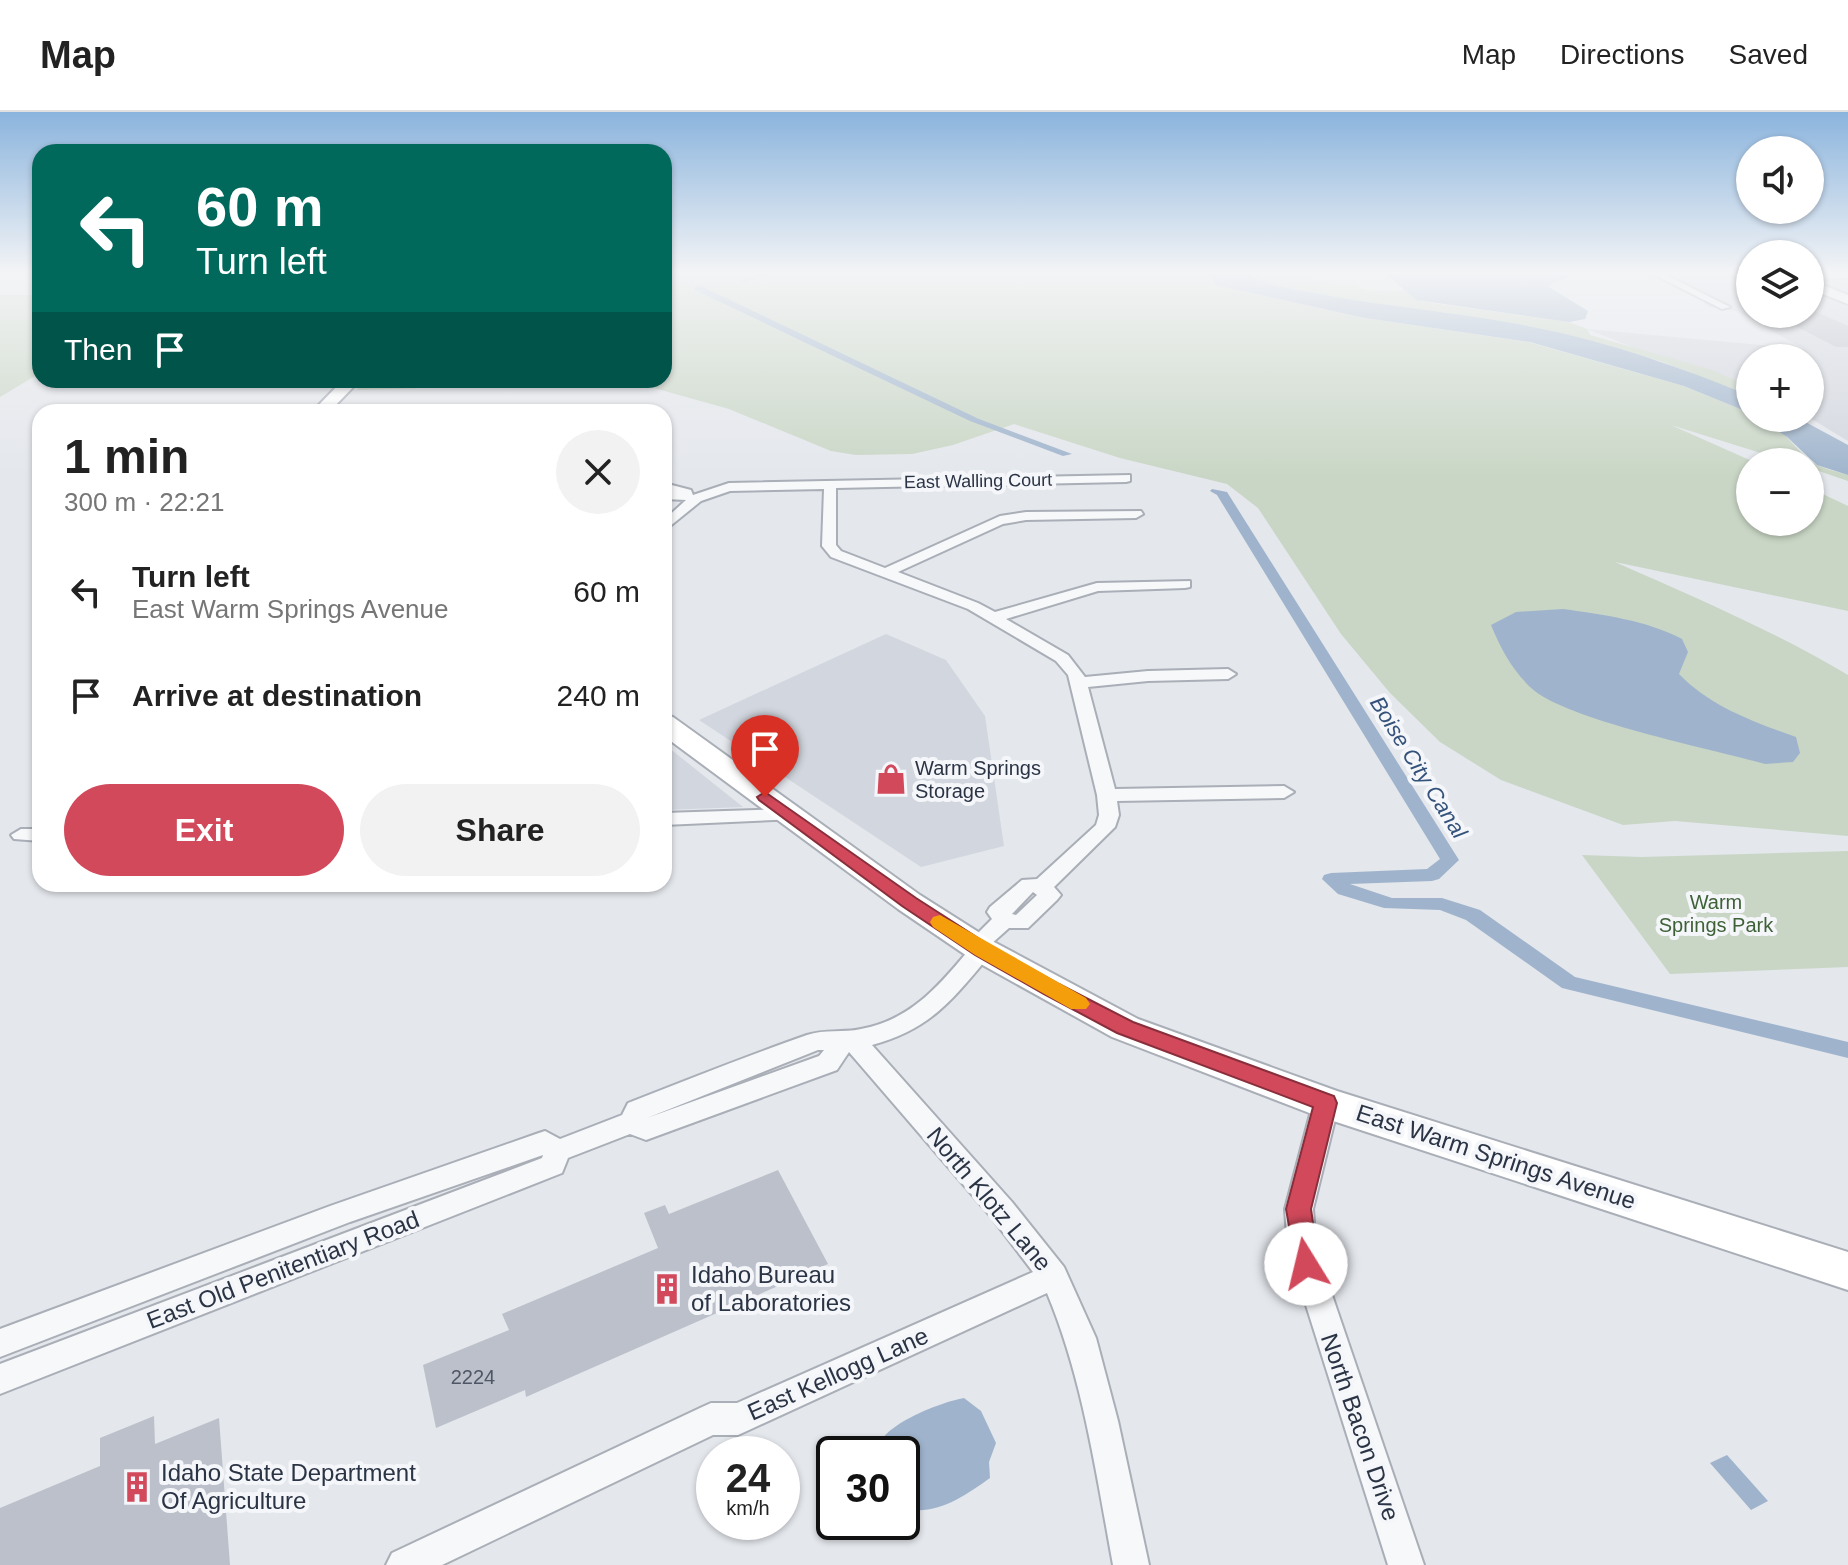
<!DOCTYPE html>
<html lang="en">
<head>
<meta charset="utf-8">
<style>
  :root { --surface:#fff; --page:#f2f2f2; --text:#222; --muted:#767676; --line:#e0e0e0; --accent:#d1495b }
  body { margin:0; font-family:Arial,sans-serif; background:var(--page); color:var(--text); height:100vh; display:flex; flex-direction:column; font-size:30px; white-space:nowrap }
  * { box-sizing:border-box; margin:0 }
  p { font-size:26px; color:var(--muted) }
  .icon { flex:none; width:44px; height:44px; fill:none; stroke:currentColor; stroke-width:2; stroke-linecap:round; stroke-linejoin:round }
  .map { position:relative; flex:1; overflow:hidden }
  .side { position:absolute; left:32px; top:292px; width:640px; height:488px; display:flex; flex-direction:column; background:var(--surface); border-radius:24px; box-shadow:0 2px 6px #0004 }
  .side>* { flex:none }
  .top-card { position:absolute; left:32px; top:32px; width:640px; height:244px; border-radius:24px; box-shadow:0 2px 6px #0004; background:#00695c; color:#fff; overflow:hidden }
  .buttons { position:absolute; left:1736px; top:24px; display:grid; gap:16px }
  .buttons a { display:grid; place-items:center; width:88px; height:88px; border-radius:50%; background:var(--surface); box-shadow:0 2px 6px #0004; font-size:40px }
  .speed { position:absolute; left:696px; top:1324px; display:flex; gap:16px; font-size:40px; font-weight:700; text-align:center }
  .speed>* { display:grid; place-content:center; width:104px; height:104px; border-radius:50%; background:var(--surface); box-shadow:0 2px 6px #0004; line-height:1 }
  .speed small { font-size:20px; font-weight:400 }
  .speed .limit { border:4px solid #111; border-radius:12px; background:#fff; color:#111 }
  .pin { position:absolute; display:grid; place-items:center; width:68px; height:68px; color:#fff; margin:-82px -34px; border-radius:50% 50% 50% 0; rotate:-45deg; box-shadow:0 0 8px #0007 }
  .pin .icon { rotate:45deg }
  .me { position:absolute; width:88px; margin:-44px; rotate:351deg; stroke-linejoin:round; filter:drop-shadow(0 0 6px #0008) }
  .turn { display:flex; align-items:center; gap:28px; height:168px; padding:0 32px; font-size:36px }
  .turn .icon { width:104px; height:104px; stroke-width:2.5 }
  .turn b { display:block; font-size:56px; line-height:68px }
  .then { display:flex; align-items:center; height:76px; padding:0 32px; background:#0003; gap:16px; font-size:30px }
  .round { display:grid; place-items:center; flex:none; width:84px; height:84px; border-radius:42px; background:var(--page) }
  .headline { display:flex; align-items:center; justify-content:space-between; height:136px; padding:0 32px }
  h1 { font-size:48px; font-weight:700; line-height:60px }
  .primary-button { display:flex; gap:16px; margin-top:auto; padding:16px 32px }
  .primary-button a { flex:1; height:92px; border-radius:48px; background:var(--accent); color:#fff; font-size:32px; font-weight:700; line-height:92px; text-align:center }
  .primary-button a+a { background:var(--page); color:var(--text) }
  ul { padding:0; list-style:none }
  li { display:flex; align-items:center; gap:24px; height:104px; padding:0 32px }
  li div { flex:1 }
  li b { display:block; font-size:30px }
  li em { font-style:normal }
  header { display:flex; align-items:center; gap:48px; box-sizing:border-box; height:112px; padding:0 40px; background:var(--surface); border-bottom:2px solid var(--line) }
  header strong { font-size:38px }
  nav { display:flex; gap:44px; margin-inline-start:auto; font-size:28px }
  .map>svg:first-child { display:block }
  .built { fill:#d2d6de }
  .green { fill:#c9d6c5 }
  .water { fill:#9fb4cc }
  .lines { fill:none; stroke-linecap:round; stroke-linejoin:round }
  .canal { fill:#9fb4cc; fill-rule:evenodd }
  .building { fill:#bbc0ca }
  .street-casing { stroke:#a9aeb7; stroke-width:4 }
  .secondary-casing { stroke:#a9aeb7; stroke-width:4 }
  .street { fill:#f7f8fa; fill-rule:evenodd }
  .secondary { fill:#fff; fill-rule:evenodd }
  .route { fill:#d1495b; stroke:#882f3b; stroke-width:2 }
  .slow { fill:#f59e0b }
  .labels { text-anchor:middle; stroke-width:8; stroke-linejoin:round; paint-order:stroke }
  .far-street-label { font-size:18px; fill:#2b3445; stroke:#f4f6f9 }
  .poi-label { font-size:20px; fill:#2b3445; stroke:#f4f6f9; text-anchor:start }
  .park-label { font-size:20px; fill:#3f6138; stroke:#f4f6f9 }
  .near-number-label { font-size:20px; fill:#4f5766 }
  .water-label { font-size:22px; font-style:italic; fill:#34527a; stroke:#f4f6f9 }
  .near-street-label { font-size:24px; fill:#2b3445; stroke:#f4f6f9 }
  .near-poi-label { font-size:24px; fill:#2b3445; stroke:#f4f6f9; text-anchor:start }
</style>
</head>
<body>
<header>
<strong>Map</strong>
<nav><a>Map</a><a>Directions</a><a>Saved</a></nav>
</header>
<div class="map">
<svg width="1848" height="1453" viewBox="0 0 1848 1453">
  <rect width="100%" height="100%" fill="#e4e7ec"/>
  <g class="built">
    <path d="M1644,161H1750V202H1810V162L1848,161V329L1810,306V246H1750V282L1587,217L1804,237L1737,199L1709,195L1704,191L1705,188Z"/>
    <path d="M886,522L946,548L985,604L1004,734L921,755L699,608Z"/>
    <path d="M664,632L743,695L664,698Z"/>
  </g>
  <g class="green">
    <path d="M664,161H1198L1212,166L1215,173L1365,206L1528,230L1684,274L1750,301V306C1781,306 1793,340 1817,353C1826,357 1838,360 1848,363V369L1810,356V350H1790L1671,313L1754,350H1750V410H1810V376L1848,394V499L1615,450C1694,485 1774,519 1848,563V724L1675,709L1623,713L1501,668L1440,630L1390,581L1341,522L1258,396L1227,372L1120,346L1014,312L953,333L912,342L856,343L831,339L729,297L640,272L578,271L357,278L366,268H664Z"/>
    <path d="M1245,161L1308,164L1337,173L1352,172L1372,179L1407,178L1416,188L1432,191L1569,210L1587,217L1590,223L1712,258L1750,275V284L1660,249L1533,215L1374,193L1276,174Z"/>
    <path d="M40,183V261L0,285V183Z"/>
    <path d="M1848,739V855L1670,862L1582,743L1642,745Z"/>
  </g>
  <g class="water">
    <path d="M1198,161H1245L1276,174L1309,180C1383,195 1459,200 1533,215C1608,230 1681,255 1750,284V301L1684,274L1530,230L1365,206L1215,173L1212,166Z"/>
    <path d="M1385,161L1562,162L1569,163L1568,166L1554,170L1549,175L1588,199L1585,207L1569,210L1416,188Z"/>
    <path d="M1759,306H1798L1848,333V363L1817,353L1787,325Z"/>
    <path d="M1563,497C1604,503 1646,508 1682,527L1688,540L1679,562C1711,595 1754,610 1796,625L1800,641L1793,650L1765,652C1713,637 1564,608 1530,575C1511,556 1501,537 1491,513L1516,500Z"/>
    <path d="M964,1286L981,1299L996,1331L989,1350L990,1366C965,1384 935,1405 903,1396L902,1342H877C874,1315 941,1290 964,1286Z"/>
    <path d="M1727,1343L1768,1389L1751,1398L1710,1351Z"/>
  </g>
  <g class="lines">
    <g class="canal">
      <path d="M768,161L775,163L743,170L739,168Z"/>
      <path d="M695,174H701L979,307L1072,342L1063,344L970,309L695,178Z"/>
      <path d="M1212,377L1227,380L1459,748L1439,767L1432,769L1350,772L1392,786H1442L1480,798L1575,865L1848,930V946L1562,876L1466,808L1440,798L1384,796L1338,782L1322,767L1324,763L1331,761L1427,757L1440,747L1217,383L1210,379Z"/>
    </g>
  </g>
  <g class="building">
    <path d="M1810,197L1848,214V235H1836L1772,202H1810Z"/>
    <path d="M778,1058L828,1152L526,1285L525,1278L436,1316L423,1253L509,1218L502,1202L658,1136L644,1101L665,1093L669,1102Z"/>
    <path d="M154,1304L155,1332L219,1306L230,1453H0V1396L100,1354V1326Z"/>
  </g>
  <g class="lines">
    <defs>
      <g id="street">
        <path d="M1651,161H1662L1730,195L1722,197Z"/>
        <path d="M1810,161H1848V166L1810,167Z"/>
        <path d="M444,296L482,297L488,300H439Z"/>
        <path d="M1130,363V369L1126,370L836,376V433L841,439L885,456L1000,404L1026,400L1141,399L1143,402L1136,406L1026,408L1003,412L898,460L978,491L995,500L1097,471L1190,469V475L1185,476L1098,479L1006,507L1068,543L1085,565L1148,559L1228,557L1236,562L1228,567L1148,569L1088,575L1115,677L1284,674L1294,680L1284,686L1117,689L1119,703L1115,715L1054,775L1061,783L1057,788L1028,816H1009L990,833L993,838L990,843C952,888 931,917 872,933L1012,1090L1064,1155L1096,1226L1118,1309L1149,1453H1113C1096,1361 1083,1267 1047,1181L749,1318L738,1323H713L442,1453H386L392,1441L700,1296L711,1291H737L1033,1160L992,1106L849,940L837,958L646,1028L630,1022L568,1046L562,1061L0,1282V1252L542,1046L543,1043L350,1110L0,1245V1217L330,1094L536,1022L545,1019L560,1027L622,1003L628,991C687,968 747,944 807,923C824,917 844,921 861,917C910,908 938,875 968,839L965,834L992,807L987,800L990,795L1022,768L1037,767L1096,713L1099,703L1097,683L1068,563L1056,549L968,497L831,445L822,434L824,377L730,379L701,389L664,419V408L686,388L664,387V371L691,378L693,383L729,371ZM1033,780L1037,783L1016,803L1012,802ZM818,938H824L819,944L647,1006Z"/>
        <path d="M791,697L801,703L798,707L664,713V701Z"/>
        <path d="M21,717H40V729L14,727L11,723Z"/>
        <path d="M1326,981L1335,984L1339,991L1313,1097L1316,1136L1424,1453H1388L1288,1136L1285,1097L1313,991L1317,984Z"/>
      </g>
      <g id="secondary">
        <path d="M1810,168L1848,183V192L1810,177Z"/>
        <path d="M343,268H360L329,300H312Z"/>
        <path d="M664,603L673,605L920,783L994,830L1138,907L1337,979L1848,1140V1178L1312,1002L1112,925L970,846L898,797L664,624Z"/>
      </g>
    </defs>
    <use href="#street" class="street-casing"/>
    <use href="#secondary" class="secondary-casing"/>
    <use href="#street" class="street"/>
    <use href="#secondary" class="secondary"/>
  </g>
  <linearGradient id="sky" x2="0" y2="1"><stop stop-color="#8bb4dd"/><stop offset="0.44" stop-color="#f3f4f6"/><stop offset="1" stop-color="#f3f4f6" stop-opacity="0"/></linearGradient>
  <rect width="1848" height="365" fill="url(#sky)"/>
  <path class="route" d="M765,680L916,786L989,833L1059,872L1133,910L1334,984L1337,991L1311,1097L1319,1152L1315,1160L1306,1164L1297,1160L1286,1097L1313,995L1117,921L1044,882L975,843L902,794L759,688L757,685Z"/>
  <path class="slow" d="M940,803L1086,886L1090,892L1086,897H1071L975,843L933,815L930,810L933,805Z"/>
  <defs>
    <symbol id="shop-bare" viewBox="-9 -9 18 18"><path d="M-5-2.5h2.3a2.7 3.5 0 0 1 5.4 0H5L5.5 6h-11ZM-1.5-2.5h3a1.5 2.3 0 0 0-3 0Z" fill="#d1495b" stroke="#f4f6f9" stroke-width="2.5" paint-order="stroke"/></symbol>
    <symbol id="building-bare" viewBox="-9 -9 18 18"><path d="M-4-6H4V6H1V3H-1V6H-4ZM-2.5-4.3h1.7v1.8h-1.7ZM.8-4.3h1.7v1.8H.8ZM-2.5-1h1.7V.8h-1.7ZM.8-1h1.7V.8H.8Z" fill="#d1495b" stroke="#f4f6f9" stroke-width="2.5" paint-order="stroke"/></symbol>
  </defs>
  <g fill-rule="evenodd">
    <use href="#shop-bare" x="869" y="645" width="44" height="44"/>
    <use href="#building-bare" x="645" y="1155" width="44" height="44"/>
    <use href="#building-bare" x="115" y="1353" width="44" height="44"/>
  </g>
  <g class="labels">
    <g class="far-street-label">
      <text transform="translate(978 369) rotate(-1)" y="6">East Walling Court</text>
    </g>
    <g class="poi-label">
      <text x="915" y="663">Warm Springs<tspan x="915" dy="23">Storage</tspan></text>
    </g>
    <g class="park-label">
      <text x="1716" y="797">Warm<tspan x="1716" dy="23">Springs Park</tspan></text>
    </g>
    <g class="near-number-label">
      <text x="473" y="1272">2224</text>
    </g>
    <g class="water-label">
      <text transform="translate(1419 655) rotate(58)" y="8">Boise City Canal</text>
    </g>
    <g class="near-street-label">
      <text transform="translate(1496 1045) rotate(18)" y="8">East Warm Springs Avenue</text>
      <text transform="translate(989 1087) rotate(50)" y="8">North Klotz Lane</text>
      <text transform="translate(283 1158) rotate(-21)" y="8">East Old Penitentiary Road</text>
      <text transform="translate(838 1262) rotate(-24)" y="8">East Kellogg Lane</text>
      <text transform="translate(1360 1315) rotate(71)" y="8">North Bacon Drive</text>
    </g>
    <g class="near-poi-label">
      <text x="691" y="1171">Idaho Bureau<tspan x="691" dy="28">of Laboratories</tspan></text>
      <text x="161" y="1369">Idaho State Department<tspan x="161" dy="28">Of Agriculture</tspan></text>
    </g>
  </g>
</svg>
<div class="buttons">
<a><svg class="icon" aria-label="sound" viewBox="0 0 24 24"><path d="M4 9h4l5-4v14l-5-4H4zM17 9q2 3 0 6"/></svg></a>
<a><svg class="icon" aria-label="layers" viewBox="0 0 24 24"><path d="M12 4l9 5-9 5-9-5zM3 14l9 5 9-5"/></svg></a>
<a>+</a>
<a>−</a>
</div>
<div class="speed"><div>24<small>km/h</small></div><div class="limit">30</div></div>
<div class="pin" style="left:765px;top:685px;background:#d93025"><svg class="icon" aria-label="arrive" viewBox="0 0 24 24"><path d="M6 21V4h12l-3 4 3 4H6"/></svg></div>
<svg class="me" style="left:1306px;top:1152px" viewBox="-20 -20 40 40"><circle r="19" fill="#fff"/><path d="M0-13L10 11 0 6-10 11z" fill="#d1495b"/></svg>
<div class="top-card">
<div class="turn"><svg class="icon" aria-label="left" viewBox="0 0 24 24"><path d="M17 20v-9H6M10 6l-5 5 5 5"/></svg><div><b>60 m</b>Turn left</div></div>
<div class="then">Then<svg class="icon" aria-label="arrive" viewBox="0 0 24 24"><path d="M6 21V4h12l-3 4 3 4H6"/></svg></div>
</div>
<section class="side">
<div class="headline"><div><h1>1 min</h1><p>300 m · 22:21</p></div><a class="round"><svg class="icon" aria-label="close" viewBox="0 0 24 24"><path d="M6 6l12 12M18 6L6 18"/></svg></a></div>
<ul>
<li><svg class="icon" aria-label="left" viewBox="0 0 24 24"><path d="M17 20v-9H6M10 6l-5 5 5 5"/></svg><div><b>Turn left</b><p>East Warm Springs Avenue</p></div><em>60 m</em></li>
<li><svg class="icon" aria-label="arrive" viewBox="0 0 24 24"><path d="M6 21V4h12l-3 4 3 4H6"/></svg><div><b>Arrive at destination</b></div><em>240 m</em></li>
</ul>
<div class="primary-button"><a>Exit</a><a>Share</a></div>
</section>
</div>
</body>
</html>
